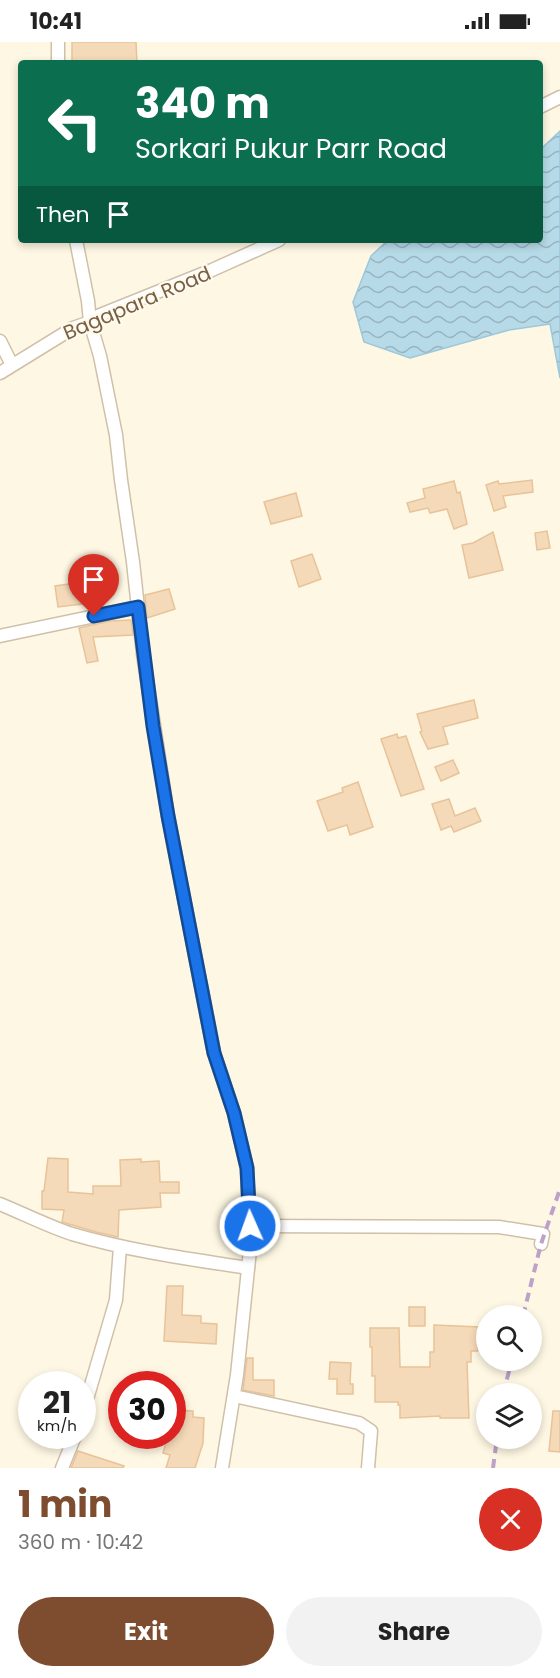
<!DOCTYPE html>
<html lang="en">
<head>
<meta charset="utf-8">
<style>
  :root { --surface:#fff; --page:#f2f2f2; --text:#222; --muted:#767676; --accent:#7e4d30 }
  body { margin:0; font-family:Poppins,sans-serif; background:var(--page); color:var(--text); height:100vh; display:flex; flex-direction:column; font-size:22px; white-space:nowrap }
  * { box-sizing:border-box; margin:0 }
  p { font-size:20px; color:var(--muted) }
  .icon { flex:none; width:33px; height:33px; fill:none; stroke:currentColor; stroke-width:2; stroke-linecap:round; stroke-linejoin:round }
  .map { position:relative; height:1426px; overflow:hidden }
  .drawer { display:flex; flex-direction:column; background:var(--surface); flex:1 }
  .drawer>* { flex:none }
  .banner { position:absolute; left:18px; top:18px; width:525px; height:183px; border-radius:6px; box-shadow:0 3px 9px #0003; background:#0b6e4f; color:#fff; overflow:hidden }
  .controls { position:absolute; left:476px; top:1263px; display:grid; gap:12px }
  .controls a { display:grid; place-items:center; width:66px; height:66px; border-radius:50%; background:var(--surface); box-shadow:0 3px 9px #0003; font-size:30px }
  .speed { position:absolute; left:18px; top:1329px; display:flex; gap:12px; font-size:30px; font-weight:700; text-align:center }
  .speed>* { display:grid; place-content:center; width:78px; height:78px; border-radius:50%; background:var(--surface); box-shadow:0 3px 9px #0003; line-height:1 }
  .speed small { font-size:15px; font-weight:400 }
  .speed .limit { border:9px solid #d22; background:#fff; color:#111 }
  .pin { position:absolute; display:grid; place-items:center; width:51px; height:51px; color:#fff; margin:-62px -26px; border-radius:50% 50% 50% 0; rotate:-45deg; box-shadow:0 0 6px #0007 }
  .pin .icon { rotate:45deg }
  .me { position:absolute; width:66px; margin:-33px; rotate:358deg; stroke-linejoin:round; filter:drop-shadow(0 0 4px #0008) }
  .turn { display:flex; align-items:center; gap:21px; height:126px; padding:0 18px; font-size:27px }
  .turn .icon { width:78px; height:78px; stroke-width:2.5 }
  .turn b { display:block; font-size:42px; line-height:51px }
  .then { display:flex; align-items:center; height:57px; padding:0 18px; background:#0003; gap:12px; font-size:22px }
  .round { display:grid; place-items:center; flex:none; width:63px; height:63px; border-radius:32px; background:var(--page) }
  .overview { display:flex; align-items:center; justify-content:space-between; height:102px; padding:0 18px }
  h1 { font-size:36px; font-weight:700; line-height:45px; color:var(--accent) }
  .cta { display:flex; gap:12px; margin-top:auto; padding:12px 18px }
  .cta a { flex:1; height:69px; border-radius:36px; background:var(--accent); color:#fff; font-size:24px; font-weight:700; line-height:69px; text-align:center }
  .cta a+a { background:var(--page); color:var(--text) }
  .status { display:flex; justify-content:space-between; align-items:center; height:42px; padding:0 30px; background:var(--surface); direction:ltr }
  .status svg { height:16px; fill:currentColor }
  .map>svg:first-child { display:block }
  .water { fill:url(#water-waves); stroke:#9cc8db; stroke-width:1.5 }
  .building { fill:#f5dab9; stroke:#e8c399; stroke-width:1.5 }
  .lines { fill:none; stroke-linecap:round; stroke-linejoin:round }
  .minor-casing { stroke:#d0c0a9; stroke-width:15 }
  .minor { stroke:#fff; stroke-width:12 }
  .rail { stroke:#bca1c8; stroke-width:4; stroke-dasharray:9 6; stroke-linecap:butt }
  .route-casing { stroke:#114b97; stroke-width:15 }
  .route { stroke:#1a73e8; stroke-width:10 }
  .labels { text-anchor:middle; stroke-width:4.5; stroke-linejoin:round; paint-order:stroke }
  .street-label { font-size:20px; fill:#776047; stroke:#fffaeb }
</style>
</head>
<body>
<div class="status"><b>10:41</b><svg viewBox="0 0 49 12"><path d="M0 12V9h3v3zM5 12V6h3v6zM10 12V3h3v9zM15 12V0h3v12zM26 1h20v11H26zM47 4h2v5h-2z"/></svg></div>
<div class="map">
<svg width="560" height="1426" viewBox="0 0 560 1426">
  <defs>
    <pattern id="water-waves" width="16" height="10" patternUnits="userSpaceOnUse" patternTransform="scale(1.5)"><rect width="16" height="10" fill="#b6dae8"/><path d="M0 5q4-4 8 0t8 0" fill="none" stroke="#99b4be"/></pattern>
  </defs>
  <rect width="100%" height="100%" fill="#fef7e3"/>
  <path class="water" d="M560,89V336L550,282L509,288L410,316L364,300L353,260L371,214L388,198H540V111L542,106Z"/>
  <g class="building">
    <path d="M72,0H136L137,21H72Z"/>
    <path d="M532,438L533,450L503,454L506,465L494,469L486,443L498,439L499,442Z"/>
    <path d="M454,439L457,451L460,450L467,482L454,487L447,467L430,471L428,466L410,470L407,461L425,456L423,447Z"/>
    <path d="M296,451L302,474L271,482L264,460Z"/>
    <path d="M547,489L550,506L537,508L535,491Z"/>
    <path d="M493,490L503,528L469,536L462,503L473,501Z"/>
    <path d="M312,512L321,537L299,545L291,519Z"/>
    <path d="M104,537L107,559L58,565L55,544Z"/>
    <path d="M169,547L175,567L147,576L145,553Z"/>
    <path d="M131,578L133,593L93,595L98,619L87,621L79,586L110,579Z"/>
    <path d="M474,658L478,676L443,685L448,702L428,707L420,690L422,689L417,672Z"/>
    <path d="M397,692L398,696L406,694L424,747L401,754L381,697Z"/>
    <path d="M453,718L459,731L441,739L435,725Z"/>
    <path d="M358,740L373,785L350,793L347,783L328,789L317,759L343,750L342,746Z"/>
    <path d="M449,757L455,774L475,766L481,779L454,790L451,784L441,788L432,762Z"/>
    <path d="M48,1116L68,1117V1150L93,1152V1144H121L120,1118L141,1117V1120L159,1119L160,1140H179V1151H160L161,1165L119,1168L118,1195L96,1190L62,1180L64,1168L42,1167V1149H44Z"/>
    <path d="M167,1244H183L182,1273L201,1274V1281L217,1282L216,1302L164,1299Z"/>
    <rect x="409" y="1265" width="16" height="19"/>
    <path d="M434,1283L480,1285L478,1309H471V1320H467L469,1376H440V1374L400,1376V1363H398V1360H375V1334H372V1305H370V1286H399L400,1325H430V1310H434Z"/>
    <path d="M247,1316H253V1338H274V1354L243,1348Z"/>
    <path d="M330,1320L351,1321L350,1342H353V1352H337V1337H329Z"/>
    <path d="M172,1368L193,1369V1375L204,1376L203,1401L195,1426H166L170,1413L163,1411L167,1397L172,1398Z"/>
    <path d="M553,1369H560V1410L549,1409Z"/>
    <path d="M78,1409L124,1424L123,1426H71Z"/>
  </g>
  <g class="lines">
    <defs>
      <g id="minor">
        <path d="M58,0V21"/>
        <path d="M540,65L560,55"/>
        <path d="M76,198L88,259L90,280L100,314L116,393L121,438L133,520L143,612L168,774L214,1011L234,1071L247,1126L250,1208L237,1333L222,1426"/>
        <path d="M0,299L12,323"/>
        <path d="M0,331L73,286L90,280L100,273L212,228L279,198"/>
        <path d="M0,594L138,565"/>
        <path d="M0,1162C24,1172 48,1184 72,1192C130,1209 189,1217 248,1226"/>
        <path d="M250,1184L499,1185L543,1192L541,1202"/>
        <path d="M234,1354L359,1381L371,1389L368,1426"/>
        <path d="M82,1374L116,1258L120,1205"/>
        <path d="M62,1426L75,1394"/>
      </g>
    </defs>
    <use href="#minor" class="minor-casing"/>
    <use href="#minor" class="minor"/>
    <g class="rail">
      <path d="M523,1274L541,1202L560,1147"/>
      <path d="M503,1352L512,1318"/>
      <path d="M493,1426L497,1396"/>
    </g>
  </g>
  <g class="lines">
    <defs>
      <path id="route" d="M94,574L138,565L153,684L168,774L214,1011L234,1071L247,1126L250,1184"/>
    </defs>
    <use href="#route" class="route-casing"/>
    <use href="#route" class="route"/>
  </g>
  <g class="labels">
    <g class="street-label">
      <text transform="translate(137 261) rotate(-23)" y="7">Bagapara Road</text>
    </g>
  </g>
</svg>
<div class="controls">
<a><svg class="icon" aria-label="search" viewBox="0 0 24 24"><circle cx="10" cy="10" r="6"/><path d="M15 15l6 6"/></svg></a>
<a><svg class="icon" aria-label="layers" viewBox="0 0 24 24"><path d="M12 4l9 5-9 5-9-5zM3 14l9 5 9-5"/></svg></a>
</div>
<div class="speed"><div>21<small>km/h</small></div><div class="limit">30</div></div>
<div class="pin" style="left:94px;top:574px;background:#d93025"><svg class="icon" aria-label="arrive" viewBox="0 0 24 24"><path d="M6 21V4h12l-3 4 3 4H6"/></svg></div>
<svg class="me" style="left:250px;top:1184px" viewBox="-20 -20 40 40"><circle r="17" fill="#1a73e8" stroke="#fff" stroke-width="3"/><path d="M0-11L8 9 0 5-8 9z" fill="#fff"/></svg>
<div class="banner">
<div class="turn"><svg class="icon" aria-label="left" viewBox="0 0 24 24"><path d="M17 20v-9H6M10 6l-5 5 5 5"/></svg><div><b>340 m</b>Sorkari Pukur Parr Road</div></div>
<div class="then">Then<svg class="icon" aria-label="arrive" viewBox="0 0 24 24"><path d="M6 21V4h12l-3 4 3 4H6"/></svg></div>
</div>
</div>
<section class="drawer">
<div class="overview"><div><h1>1 min</h1><p>360 m · 10:42</p></div><a class="round" style="background:#d93025;color:#fff"><svg class="icon" aria-label="close" viewBox="0 0 24 24"><path d="M6 6l12 12M18 6L6 18"/></svg></a></div>
<div class="cta"><a>Exit</a><a>Share</a></div>
</section>
</body>
</html>
